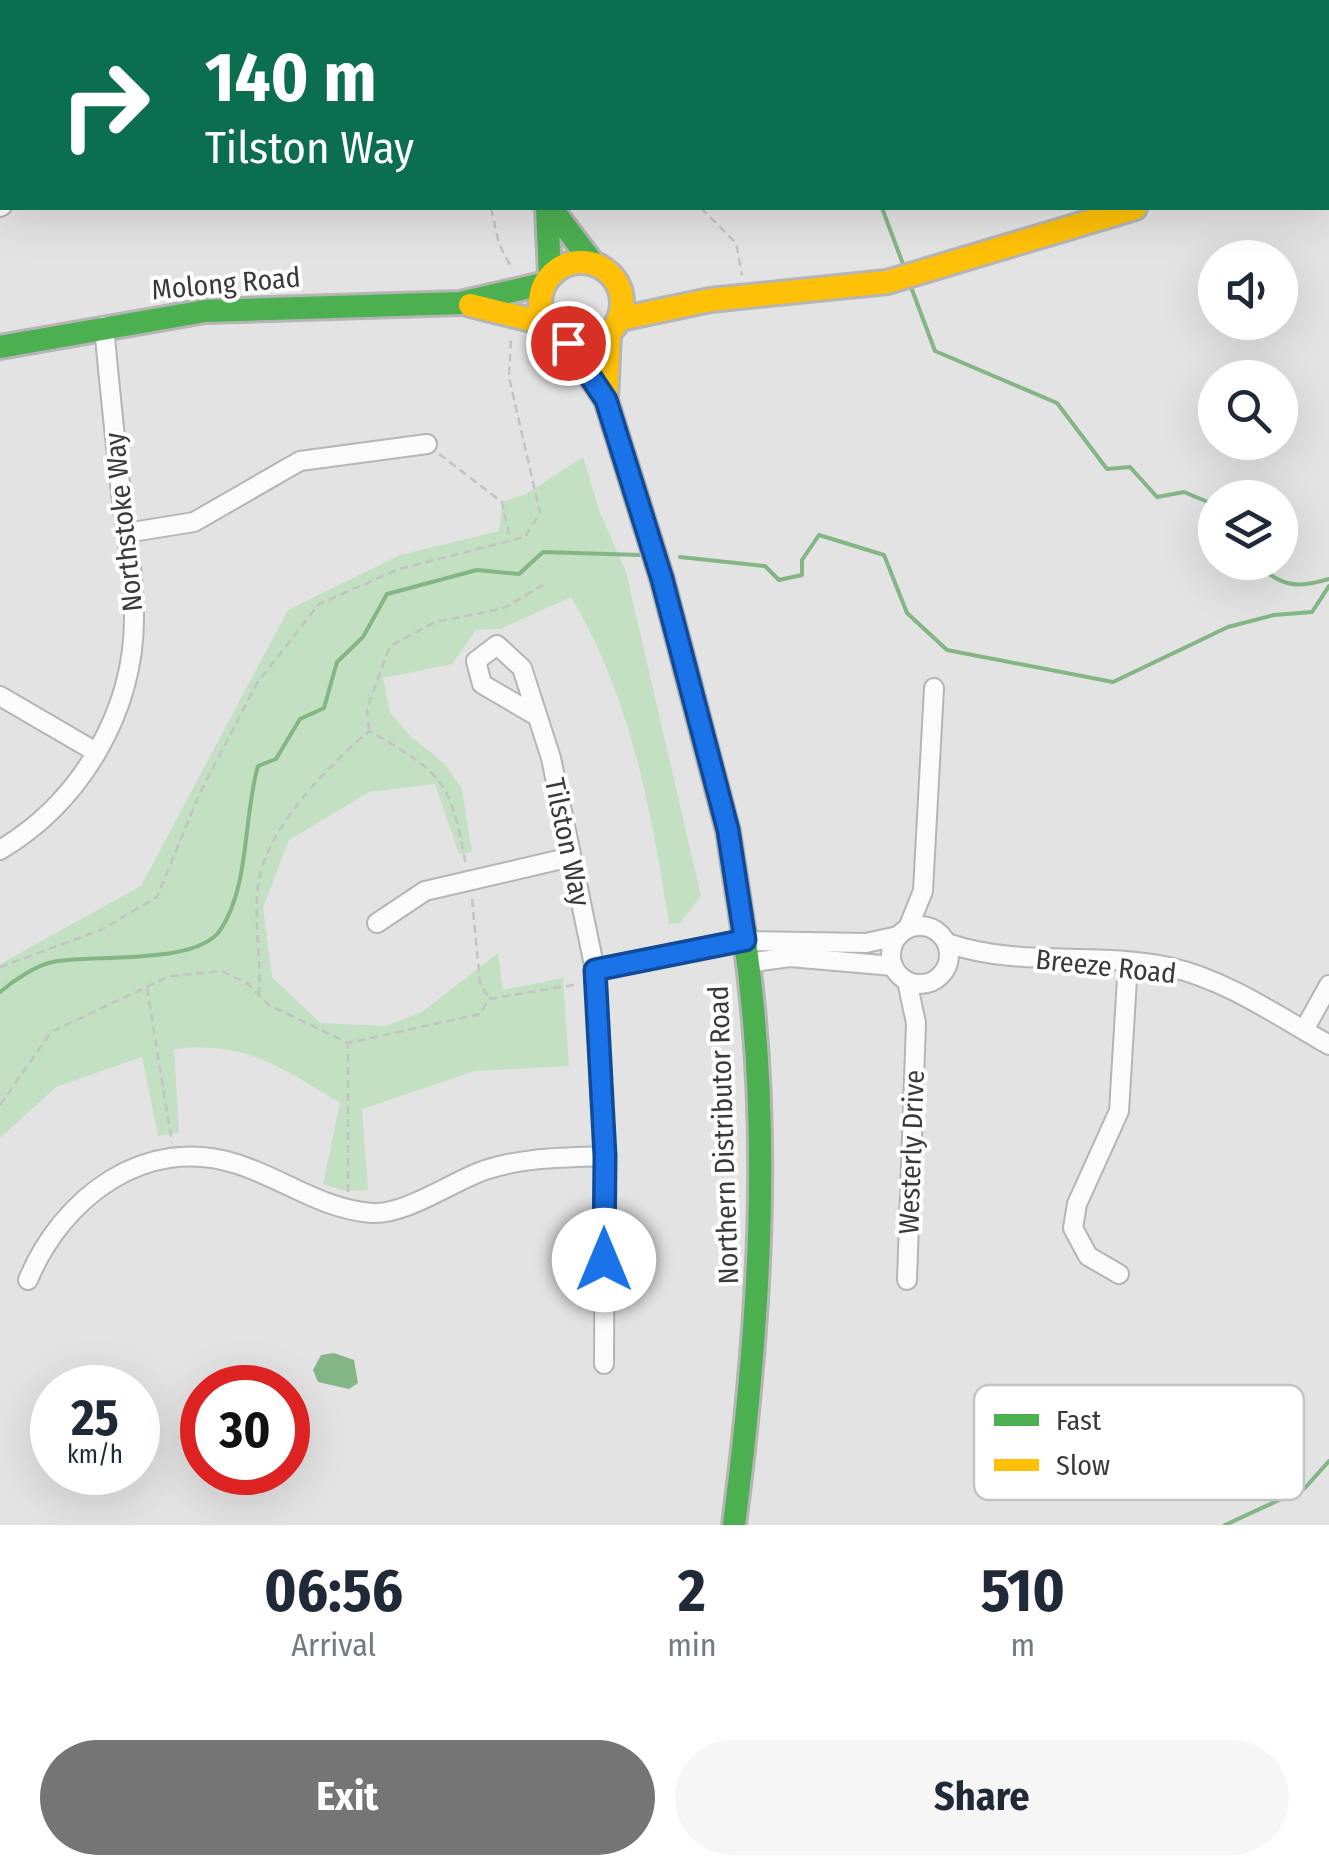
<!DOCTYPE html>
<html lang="en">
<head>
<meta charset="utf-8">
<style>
  :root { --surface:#fff; --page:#f6f6f7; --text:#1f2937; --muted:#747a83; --accent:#747574 }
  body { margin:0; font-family:"Fira Sans Condensed",sans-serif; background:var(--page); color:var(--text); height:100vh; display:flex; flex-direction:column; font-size:38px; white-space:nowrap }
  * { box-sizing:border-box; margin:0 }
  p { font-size:32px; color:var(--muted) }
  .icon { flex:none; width:55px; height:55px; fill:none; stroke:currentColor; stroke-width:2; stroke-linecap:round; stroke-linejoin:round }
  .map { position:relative; height:1525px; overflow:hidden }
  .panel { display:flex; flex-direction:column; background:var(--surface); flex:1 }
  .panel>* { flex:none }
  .guide { position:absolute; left:0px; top:0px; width:1330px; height:210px; box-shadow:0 10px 40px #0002; background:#0b6e4f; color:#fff; overflow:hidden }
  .buttons { position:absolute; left:1198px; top:240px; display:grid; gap:20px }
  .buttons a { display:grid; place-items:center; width:100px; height:100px; border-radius:50%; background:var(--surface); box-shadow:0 10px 40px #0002; font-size:50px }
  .speed { position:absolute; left:30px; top:1365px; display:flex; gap:20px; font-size:50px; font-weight:700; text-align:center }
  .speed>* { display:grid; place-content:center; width:130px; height:130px; border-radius:50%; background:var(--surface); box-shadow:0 10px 40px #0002; line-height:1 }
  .speed small { font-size:25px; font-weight:400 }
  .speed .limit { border:15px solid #d22; background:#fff; color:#111 }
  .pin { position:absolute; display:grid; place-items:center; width:85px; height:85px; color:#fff; margin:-42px; border:5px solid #fff; border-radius:50%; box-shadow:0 2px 10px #0007 }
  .me { position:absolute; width:110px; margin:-55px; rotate:0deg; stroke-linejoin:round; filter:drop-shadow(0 0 8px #0008) }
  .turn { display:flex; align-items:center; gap:35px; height:210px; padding:0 40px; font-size:45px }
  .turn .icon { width:130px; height:130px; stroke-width:2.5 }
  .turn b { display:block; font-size:70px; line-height:85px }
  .eta { display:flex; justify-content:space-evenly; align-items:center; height:170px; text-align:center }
  .eta b { font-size:60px; font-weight:700; line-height:70px }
  .cta { display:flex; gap:20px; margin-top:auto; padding:20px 40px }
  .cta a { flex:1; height:115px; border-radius:60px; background:var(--accent); color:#fff; font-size:40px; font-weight:700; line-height:115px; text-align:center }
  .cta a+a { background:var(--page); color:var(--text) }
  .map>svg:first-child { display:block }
  .green { fill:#c3e0c2 }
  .water { fill:#84b585 }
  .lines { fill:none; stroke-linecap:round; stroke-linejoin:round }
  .stream { stroke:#84b585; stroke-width:4 }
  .street-casing { stroke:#b4b5b4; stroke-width:22 }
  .fast-casing { stroke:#b4b5b4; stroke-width:28 }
  .slow-casing { stroke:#b4b5b4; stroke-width:28 }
  .path { stroke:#c2c3c2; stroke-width:2.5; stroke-dasharray:8 5; stroke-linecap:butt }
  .street { stroke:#fbfbfb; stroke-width:18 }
  .fast { stroke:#4caf50; stroke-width:22 }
  .slow { stroke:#ffc107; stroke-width:22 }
  .route-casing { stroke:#114b97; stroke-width:25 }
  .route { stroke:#1a73e8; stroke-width:18 }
  .labels { text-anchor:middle; stroke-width:8; stroke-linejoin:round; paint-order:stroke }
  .street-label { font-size:28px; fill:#393a39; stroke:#fff }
  .key { fill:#fff; stroke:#c4c4c4; stroke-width:2.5 }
  .key-label { font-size:28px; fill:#393a39 }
</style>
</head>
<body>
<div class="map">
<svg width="1329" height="1525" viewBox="0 0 1329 1525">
  <rect width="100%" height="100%" fill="#e2e3e2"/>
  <path class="green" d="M583,457L599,510L626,572L701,896L680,923L669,924C651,809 631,698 571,597L500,629L476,630L452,664L383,678L390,712L410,736L444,763L462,789L472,852L459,854L435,784L369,792L289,840L263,908L272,977L320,1023L386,1026L422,1012L498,953L503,990L563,978L569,1066L475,1071L362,1109L368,1190L345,1191L323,1184L340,1103C280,1067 247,1041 174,1049L179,1133L158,1136L142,1057L56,1087L0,1138V964L141,886L288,610L400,555L499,531L502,502L526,494Z"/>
  <path class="water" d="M334,1353L354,1360L358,1383L349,1389L318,1382L313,1370L321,1355Z"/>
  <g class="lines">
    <g class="stream">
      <path d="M724,0L725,2"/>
      <path d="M882,208L903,264"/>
      <path d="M911,287L935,351L1057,403L1107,469L1130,467L1157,497L1184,492L1215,505"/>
      <path d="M680,557L765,566L779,580L802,575V560L819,535L884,555L907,613L947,650L1113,682L1228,627L1274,615L1312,612L1329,586"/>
      <path d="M1253,562C1281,585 1294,590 1329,579"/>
      <path d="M0,992C13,981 36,965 53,962C93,954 198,966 221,929C250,884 243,818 258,766L276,759L300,719L324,708L337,662L363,637L387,594L477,570L519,574L543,552L639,555"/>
      <path d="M1225,1525L1305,1488L1329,1461"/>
    </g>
    <defs>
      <g id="street">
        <path d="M300,0V2"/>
        <path d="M0,207L2,206"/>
        <path d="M126,533L194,522L300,461L427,444"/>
        <path d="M0,696L96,752"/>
        <path d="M535,715L482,684L476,661L497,645L522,668L551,758L595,970L605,1156L604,1364"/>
        <path d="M0,850C81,802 135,711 134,615C134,575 126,533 121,493C115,438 109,382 104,326"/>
        <path d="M377,923L425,891L571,857"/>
        <circle cx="920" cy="955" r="29"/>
        <path d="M908,928L923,891L934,688"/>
        <path d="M947,943C1019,968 1095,951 1169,967C1227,980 1278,1016 1329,1045"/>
        <path d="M748,963L790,957L893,966"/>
        <path d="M595,970L745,941L866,943L898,936"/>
        <path d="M1304,1030L1329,985"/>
        <path d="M1119,1274L1088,1256L1073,1228L1077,1204L1119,1111L1128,962"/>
        <path d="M28,1280C62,1198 145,1134 237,1164C284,1179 321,1209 372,1213C406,1215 453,1181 485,1170C524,1157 564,1158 605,1156"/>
        <path d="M907,1280L916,1023L907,981"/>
      </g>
      <g id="fast">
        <path d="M484,0L485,2"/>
        <path d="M547,208L550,275"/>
        <path d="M551,208L592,262"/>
        <path d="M0,347L205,311L460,303L543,284"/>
        <path d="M734,1525C759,1330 773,1130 744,934"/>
      </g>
      <g id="slow">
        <path d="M1328,147L1329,146"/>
        <circle cx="581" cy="303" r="41"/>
        <path d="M470,305L544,323"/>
        <path d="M620,319L710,300L887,282L1135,208"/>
        <path d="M568,343L606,400L662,579L728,831L744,934"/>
        <path d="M606,400L609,334"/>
      </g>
    </defs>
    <use href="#street" class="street-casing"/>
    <use href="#fast" class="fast-casing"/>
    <use href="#slow" class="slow-casing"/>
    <g class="path">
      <path d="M449,0V2"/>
      <path d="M491,208L499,244L511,267"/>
      <path d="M701,208L736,243L742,275"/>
      <path d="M439,454L502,502L510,539"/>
      <path d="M369,730L367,708L390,646L435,622L502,609L545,584"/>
      <path d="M472,899L480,983L489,998"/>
      <path d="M0,967L101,930L157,897L199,795L257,683L319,604L399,569L525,537L540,513L509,377L511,339"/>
      <path d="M147,988L172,1143"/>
      <path d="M259,995C261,959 254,922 258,887C264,830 328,766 369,731C444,773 451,782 466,866"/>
      <path d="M0,1105L51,1032L170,976L222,971L248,984L269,1005L348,1043L480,1014L489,999L579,984"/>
      <path d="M348,1192V1045"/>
    </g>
    <use href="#street" class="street"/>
    <use href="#fast" class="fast"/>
    <use href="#slow" class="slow"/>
  </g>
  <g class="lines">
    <defs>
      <path id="route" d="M568,343L606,400L662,579L728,830L745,940L595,970L605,1156L604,1260"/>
    </defs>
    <use href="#route" class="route-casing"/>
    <use href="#route" class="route"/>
  </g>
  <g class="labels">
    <g class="street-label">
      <text transform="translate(226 283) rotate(-5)" y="10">Molong Road</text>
      <text transform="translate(123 522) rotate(-96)" y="10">Northstoke Way</text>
      <text transform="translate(568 842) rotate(78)" y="10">Tilston Way</text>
      <text transform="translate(1106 966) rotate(6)" y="10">Breeze Road</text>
      <text transform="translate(723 1135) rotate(-92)" y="10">Northern Distributor Road</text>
      <text transform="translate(911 1152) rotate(-88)" y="10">Westerly Drive</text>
    </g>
  </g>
  <rect x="974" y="1385" width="330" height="115" rx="15" class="key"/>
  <rect x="994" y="1414" width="45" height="12" fill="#4caf50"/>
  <rect x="994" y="1459" width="45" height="12" fill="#ffc107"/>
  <g class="key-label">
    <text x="1056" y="1430">Fast</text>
    <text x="1056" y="1475">Slow</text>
  </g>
</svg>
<div class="buttons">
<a><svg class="icon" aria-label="sound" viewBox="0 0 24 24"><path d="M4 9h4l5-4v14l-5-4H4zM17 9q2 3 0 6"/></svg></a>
<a><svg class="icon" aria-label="search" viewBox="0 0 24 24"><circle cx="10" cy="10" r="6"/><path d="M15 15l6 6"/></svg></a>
<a><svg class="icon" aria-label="layers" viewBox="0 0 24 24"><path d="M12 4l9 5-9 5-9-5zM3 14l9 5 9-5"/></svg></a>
</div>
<div class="speed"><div>25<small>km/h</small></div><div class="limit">30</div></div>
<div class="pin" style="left:568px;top:343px;background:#d93025"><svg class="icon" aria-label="arrive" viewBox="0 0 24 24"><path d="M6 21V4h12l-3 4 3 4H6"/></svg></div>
<svg class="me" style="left:604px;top:1260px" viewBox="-20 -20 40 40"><circle r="19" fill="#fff"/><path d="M0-13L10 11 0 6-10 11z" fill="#1a73e8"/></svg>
<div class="guide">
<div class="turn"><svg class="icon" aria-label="right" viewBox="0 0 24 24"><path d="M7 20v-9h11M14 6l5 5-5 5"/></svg><div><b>140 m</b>Tilston Way</div></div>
</div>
</div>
<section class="panel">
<div class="eta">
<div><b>06:56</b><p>Arrival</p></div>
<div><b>2</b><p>min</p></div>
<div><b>510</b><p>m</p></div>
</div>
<div class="cta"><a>Exit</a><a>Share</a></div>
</section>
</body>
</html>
